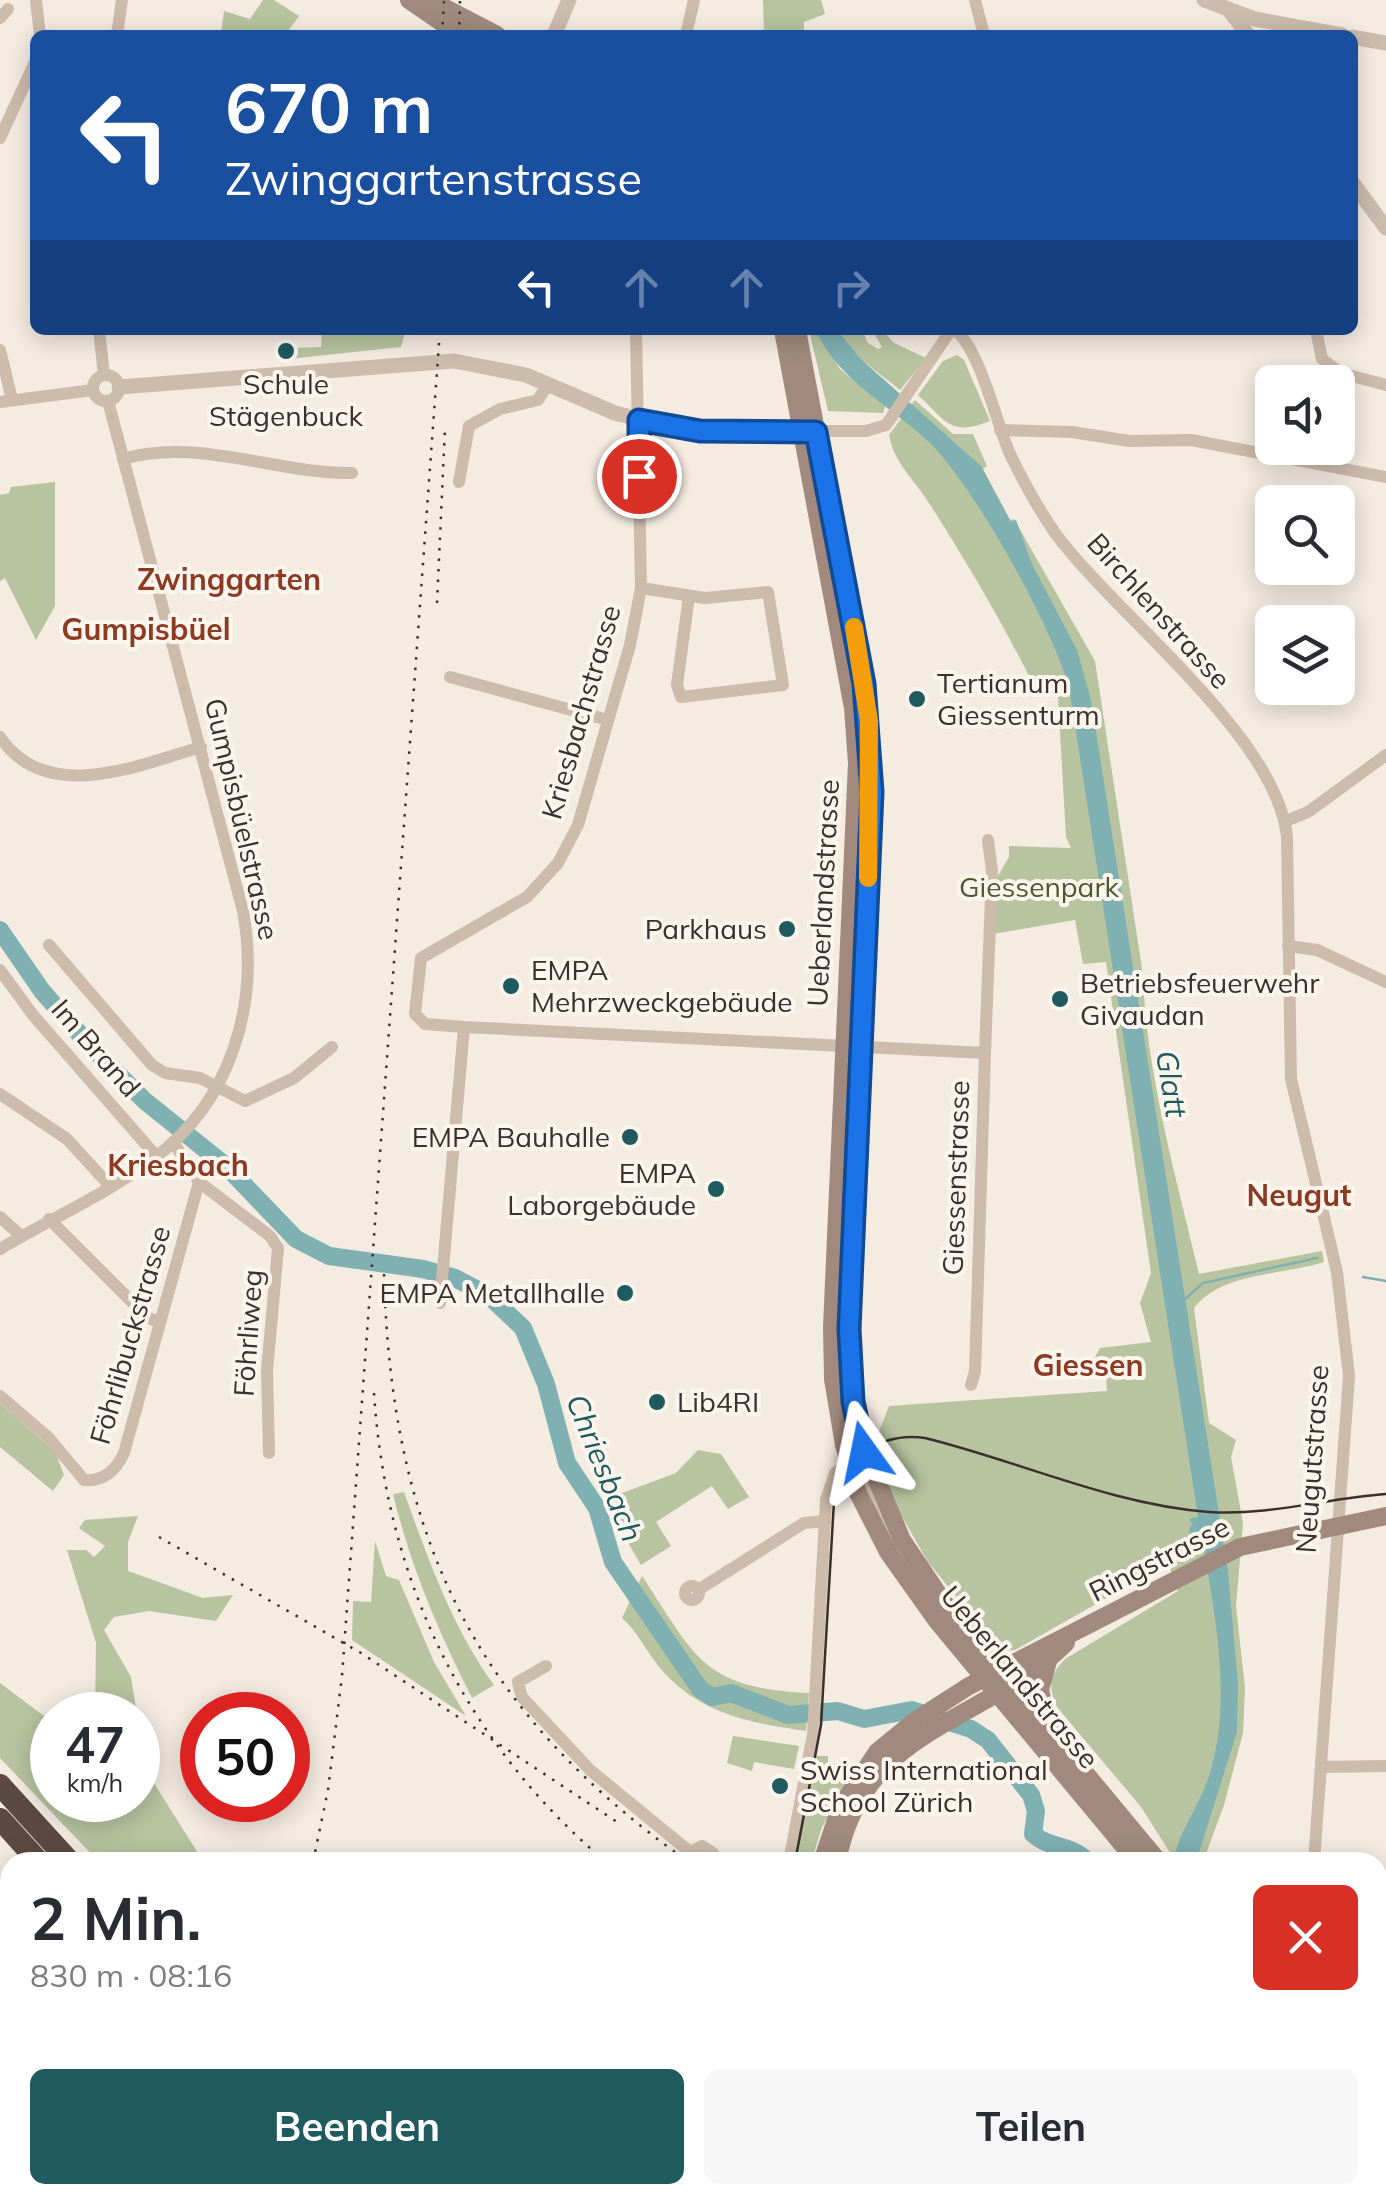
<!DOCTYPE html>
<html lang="de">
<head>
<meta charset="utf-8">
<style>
  :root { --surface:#fff; --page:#f7f7f7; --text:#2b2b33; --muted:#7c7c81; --accent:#1f5a5e }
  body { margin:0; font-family:Mulish,sans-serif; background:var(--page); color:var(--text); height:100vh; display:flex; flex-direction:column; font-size:38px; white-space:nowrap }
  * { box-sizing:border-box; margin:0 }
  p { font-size:32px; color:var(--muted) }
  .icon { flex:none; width:55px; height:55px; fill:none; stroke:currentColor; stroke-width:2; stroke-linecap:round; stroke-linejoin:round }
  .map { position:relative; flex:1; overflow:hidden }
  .details { position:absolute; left:0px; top:1852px; width:1388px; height:352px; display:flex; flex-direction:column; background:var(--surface); border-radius:30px 30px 0 0; box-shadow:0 5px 25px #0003 }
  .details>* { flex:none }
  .banner { position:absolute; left:30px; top:30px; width:1328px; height:305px; border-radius:15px; box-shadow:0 5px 25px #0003; background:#1a4fa0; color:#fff; overflow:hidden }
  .controls { position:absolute; left:1255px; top:365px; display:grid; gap:20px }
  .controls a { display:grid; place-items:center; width:100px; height:100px; border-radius:15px; background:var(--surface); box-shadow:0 5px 25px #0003; font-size:50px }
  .speed { position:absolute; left:30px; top:1692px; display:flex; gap:20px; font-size:50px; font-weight:700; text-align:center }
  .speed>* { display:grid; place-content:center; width:130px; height:130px; border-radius:50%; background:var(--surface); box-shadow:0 5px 25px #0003; line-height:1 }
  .speed small { font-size:25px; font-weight:400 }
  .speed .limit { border:15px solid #d22; background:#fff; color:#111 }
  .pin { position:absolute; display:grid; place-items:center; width:85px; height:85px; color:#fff; margin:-42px; border:5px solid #fff; border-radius:50%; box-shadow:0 2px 10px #0007 }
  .me { position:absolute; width:110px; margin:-55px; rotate:348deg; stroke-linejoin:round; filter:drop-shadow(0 0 8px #0008) }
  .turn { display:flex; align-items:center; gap:35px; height:210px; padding:0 30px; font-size:45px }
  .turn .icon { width:130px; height:130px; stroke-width:2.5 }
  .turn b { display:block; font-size:70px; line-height:85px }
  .lanes { display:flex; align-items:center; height:95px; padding:0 30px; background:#0003; justify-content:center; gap:50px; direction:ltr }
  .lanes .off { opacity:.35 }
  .round { display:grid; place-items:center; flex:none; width:105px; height:105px; border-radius:15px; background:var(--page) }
  .summary { display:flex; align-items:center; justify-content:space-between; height:170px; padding:0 30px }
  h1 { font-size:60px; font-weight:700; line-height:75px }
  .primary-button { display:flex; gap:20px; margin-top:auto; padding:20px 30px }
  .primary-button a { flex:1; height:115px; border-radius:15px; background:var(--accent); color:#fff; font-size:40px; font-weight:700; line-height:115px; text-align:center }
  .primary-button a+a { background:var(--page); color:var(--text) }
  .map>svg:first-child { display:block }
  .green { fill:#b8c4a0 }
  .water { fill:#7fb0b2 }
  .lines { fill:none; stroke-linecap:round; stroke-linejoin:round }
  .stream { stroke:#7fb0b2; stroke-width:2.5 }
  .canal { stroke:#7fb0b2; stroke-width:11 }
  .river { stroke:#7fb0b2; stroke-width:18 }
  .minor { stroke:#cdbbac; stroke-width:12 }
  .tertiary { stroke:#cdbbac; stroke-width:15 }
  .secondary { stroke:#a18a7d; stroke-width:18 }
  .motorway { stroke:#5c4a42; stroke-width:22 }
  .tram { stroke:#3b302b; stroke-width:2.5 }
  .rail { stroke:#3b302b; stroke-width:2.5; stroke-dasharray:2.5 8; stroke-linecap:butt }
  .route-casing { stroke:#114b97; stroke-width:25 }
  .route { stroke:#1a73e8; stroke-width:18 }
  .slow { stroke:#f59e0b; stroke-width:18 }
  .poi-dot { fill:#1f5a5e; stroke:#fbf5ee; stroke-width:4 }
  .labels { text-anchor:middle; stroke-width:8; stroke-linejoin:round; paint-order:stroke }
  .poi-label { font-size:28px; fill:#3b302b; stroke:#fbf5ee; text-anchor:start }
  .street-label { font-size:28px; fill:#3b302b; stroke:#fbf5ee }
  .park-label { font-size:28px; fill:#4a5a2e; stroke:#fbf5ee }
  .neighbourhood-label { font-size:30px; font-weight:bold; fill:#8c3b22; stroke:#fbf5ee }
  .water-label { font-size:30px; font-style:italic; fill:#1f5a5e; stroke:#fbf5ee }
</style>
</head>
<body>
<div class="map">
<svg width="1386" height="2204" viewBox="0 0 1386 2204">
  <rect width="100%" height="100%" fill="#f4ebe1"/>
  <g class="green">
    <path d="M263,0H274L299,16L288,31L292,35L221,33L224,11L250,19Z"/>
    <path d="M763,0H821L825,14L804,22V35H764Z"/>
    <path d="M322,330H406L401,347L289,359L290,348L321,347Z"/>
    <path d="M809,330H816L840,369L885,406L883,413L828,411Z"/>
    <path d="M837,330H862L868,343L878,349L882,347L872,330H882L894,343L926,358L900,390L862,360Z"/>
    <path d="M957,355L964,360L990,421C950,437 946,421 918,395L943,361Z"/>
    <path d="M915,400L953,434H973L987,466L983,469L1010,520L1014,519L1095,661L1143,975C1146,1073 1176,1176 1199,1274L1322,1251L1324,1262C1285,1275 1221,1272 1194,1308L1209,1423L1236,1440L1231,1457L1243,1523L1236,1606L1245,1688L1243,1733L1224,1805L1203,1862H1176L1141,1807L1057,1707C1048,1687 1049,1675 1065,1659L1178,1591L1168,1563L1015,1650L1001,1651L928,1562L897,1508L874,1445L889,1406L1107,1391L1106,1376L1095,1357L1100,1348L1151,1342L1140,1303L1151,1273L1106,962L1083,964L1075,920L993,934L995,881L1009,857V846L1071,848L1066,837L1057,679L1031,680C1001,620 967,563 931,506C916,481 894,464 889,435Z"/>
    <path d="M55,482V606L36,640L5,578L0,581V495L9,493L11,487Z"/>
    <path d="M0,1404L55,1451L64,1475L53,1491L0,1447Z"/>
    <path d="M698,1450L721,1454L749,1497L728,1509L712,1486L656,1522L671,1546L641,1565L627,1541L614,1496L676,1473Z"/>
    <path d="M404,1492C428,1559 452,1627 494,1685L472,1698C438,1631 411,1568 393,1494Z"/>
    <path d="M138,1516L128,1542V1571L203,1598L233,1595L216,1621L149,1611L114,1617L104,1630L131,1677L137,1715H95L96,1643L67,1550H86L94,1557L105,1546L79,1528L85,1520Z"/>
    <path d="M375,1541L386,1576L399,1580L434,1662L466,1716L352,1640L353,1601L371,1602Z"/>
    <path d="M642,1576C696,1658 703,1688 809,1693L806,1731C749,1723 698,1713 660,1668C646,1651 638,1632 622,1618Z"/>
    <path d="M0,1683L52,1722V1800H138V1717L140,1761L203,1861L212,1862H99L0,1758Z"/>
    <path d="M733,1736L799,1746L794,1769L754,1762L752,1771L727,1763Z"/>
    <path d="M813,1756H828V1763L858,1769L822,1827L811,1862H793Z"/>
    <path d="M410,2195H749L746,2204H413Z"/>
  </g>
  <path class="water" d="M816,330H837L862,360L981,466L1011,522L1016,520L1032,564L1077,650L1091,700L1228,1571L1238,1684L1237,1732L1196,1862H1173C1180,1829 1197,1810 1208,1779C1234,1703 1214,1612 1202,1537C1200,1528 1193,1527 1189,1519L1198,1517L1069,687C1051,625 975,487 929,442C890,405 838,381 816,330Z"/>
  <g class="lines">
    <g class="stream">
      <path d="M0,933H1"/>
      <path d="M1363,1277L1386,1281"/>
      <path d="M1183,1301L1203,1283L1317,1258"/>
    </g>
    <path class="canal" d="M1207,1517L1195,1530V1546L1214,1542"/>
    <path class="river" d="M0,930L42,991L91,1047L145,1101L226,1166L296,1239L329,1256L423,1269L455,1278L489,1296L523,1328L546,1384L567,1463L597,1508L613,1562L700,1689L712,1697L731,1693L788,1715L838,1711L864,1719L912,1710L971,1729L988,1740L1031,1795L1036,1811L1033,1834C1049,1849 1070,1843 1088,1862"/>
    <g class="minor">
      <path d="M36,0L40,35"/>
      <path d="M975,0L984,35"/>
      <path d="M0,18L8,9"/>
      <path d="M117,35L122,0"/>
      <path d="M686,35L694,0"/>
      <path d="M0,138L35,62"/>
      <path d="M99,330L104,375"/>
      <path d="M636,330L641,588L630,645L578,825L558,863L527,897L421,958L415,1014L425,1024L464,1027L985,1053L975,1372L971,1385"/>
      <path d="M955,330C980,349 996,422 1010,454C1023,481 1038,508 1055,533C1117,617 1277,736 1287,837L1291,1079L1337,1272L1349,1376L1314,1862"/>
      <path d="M1316,330L1322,359L1341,373L1386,385"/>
      <path d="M0,350L12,400"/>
      <circle cx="106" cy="388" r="13"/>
      <path d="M0,402L93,390"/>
      <path d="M1000,430L1072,432L1129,441L1191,440L1386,477"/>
      <path d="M810,431H866L886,425L951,330"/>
      <path d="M123,459C198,437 276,474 352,473"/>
      <path d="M459,482L469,426L500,409L538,400L548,384"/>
      <path d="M641,588L705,598L768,592L783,685L681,697L677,685L689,596"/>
      <path d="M450,677L608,720"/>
      <path d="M0,737C46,805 137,766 201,747"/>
      <path d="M1286,821L1308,812L1386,755"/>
      <path d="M49,945L152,1065L165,1073L200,1078L245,1101L294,1078L332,1047"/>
      <path d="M1288,946L1317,950L1386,982"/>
      <path d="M0,970L33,1015L157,1157"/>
      <path d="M985,1053L992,871L988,840"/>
      <path d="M0,1094L67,1139L109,1185"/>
      <path d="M173,1142L199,1182L270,1236L278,1248L267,1371L269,1453"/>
      <path d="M0,1217L21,1236"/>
      <path d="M49,1219L147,1317L158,1322"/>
      <path d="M0,1249C50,1219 107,1194 153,1159C231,1102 260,1004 243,911L108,401"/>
      <path d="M440,1303L464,1027"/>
      <path d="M0,1396L48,1437L84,1480C104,1482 116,1470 124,1453L199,1182"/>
      <circle cx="692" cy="1593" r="7"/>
      <path d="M698,1590L804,1523L825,1521"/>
      <path d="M546,1666L518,1682L522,1697L590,1770L690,1852"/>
      <path d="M1321,1767L1386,1766"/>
      <path d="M687,1862L690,1852L702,1846L713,1853L715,1862"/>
      <path d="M789,1862L813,1734L826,1500L835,1473L849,1463L855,1465L890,1535L900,1545"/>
      <path d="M1378,2017L1386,2015"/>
      <path d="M159,2195L160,2204"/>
      <path d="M34,2204L39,2195"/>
      <path d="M917,2204L918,2195"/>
      <path d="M969,2204L970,2195"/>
      <path d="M1016,2204L1018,2195"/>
    </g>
    <g class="tertiary">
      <path d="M1204,0L1255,19L1342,35"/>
      <path d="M1229,10L1248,35"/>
      <path d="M554,35L569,0"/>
      <path d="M1352,37L1386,43"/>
      <path d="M1352,182L1386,228"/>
      <path d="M119,387L454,361L526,375L615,413L677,429L801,432"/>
    </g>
    <g class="secondary">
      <path d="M409,0L460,35"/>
      <path d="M430,0L497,35"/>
      <path d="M783,330L853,708L857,763L832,1327L833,1379L844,1445L858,1493L888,1552L937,1621L1137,1862"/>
      <path d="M797,330L864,684L871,793L849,1329L853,1402L861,1442L902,1540L945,1604L1159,1862"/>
      <path d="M1047,1720L1040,1690L1048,1661"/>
      <path d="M822,1862L840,1808L877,1752L916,1720L969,1686L1240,1547L1386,1516"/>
      <path d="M837,1862C862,1726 986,1723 1066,1643"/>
      <path d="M1239,2195V2204"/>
      <path d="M1255,2195L1256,2204"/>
      <path d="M792,2204L795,2195"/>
      <path d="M810,2204L812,2195"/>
    </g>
    <g class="motorway">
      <path d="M0,1785L70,1862"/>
      <path d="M0,1819L39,1862"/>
      <path d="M281,2195L288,2204"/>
      <path d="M310,2195L317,2204"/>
      <path d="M336,2195L342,2204"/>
    </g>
    <g class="tram">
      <path d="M795,1862L821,1725L834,1501C844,1458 880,1432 925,1438C1019,1461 1113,1505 1209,1512C1269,1516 1327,1498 1386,1494"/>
      <path d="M767,2204L769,2195"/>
    </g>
    <g class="rail">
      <path d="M442,35L444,0"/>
      <path d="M459,35L460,0"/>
      <path d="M437,603L445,428"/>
      <path d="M384,1274C391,1534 474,1711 689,1862"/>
      <path d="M374,1393C386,1579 464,1742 606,1862"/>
      <path d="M159,1537L361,1653L617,1822"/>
      <path d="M313,1862L328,1790L342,1676L440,330"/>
      <path d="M1327,2195L1347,2204"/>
      <path d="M183,2204L187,2195"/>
    </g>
  </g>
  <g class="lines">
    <defs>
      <path id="route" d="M639,476V420L700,431L816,432L864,684L872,792L849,1329L853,1402L864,1452"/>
    </defs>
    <use href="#route" class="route-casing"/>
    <use href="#route" class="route"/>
    <path class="slow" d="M854,627L869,721L868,878"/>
  </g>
  <g class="poi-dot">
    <circle cx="286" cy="351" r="10"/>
    <circle cx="917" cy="699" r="10"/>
    <circle cx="787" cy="929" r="10"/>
    <circle cx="511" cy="986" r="10"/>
    <circle cx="1060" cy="999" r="10"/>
    <circle cx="630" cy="1137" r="10"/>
    <circle cx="716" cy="1189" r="10"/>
    <circle cx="625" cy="1293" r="10"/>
    <circle cx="657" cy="1402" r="10"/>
    <circle cx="780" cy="1786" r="10"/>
  </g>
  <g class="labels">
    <g class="poi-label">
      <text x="286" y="394" text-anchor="middle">Schule<tspan x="286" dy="32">Stägenbuck</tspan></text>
      <text x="937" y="693">Tertianum<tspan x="937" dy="32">Giessenturm</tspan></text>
      <text x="767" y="939" text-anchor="end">Parkhaus</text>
      <text x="531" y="980">EMPA<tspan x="531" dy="32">Mehrzweckgebäude</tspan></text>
      <text x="1080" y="993">Betriebsfeuerwehr<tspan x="1080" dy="32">Givaudan</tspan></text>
      <text x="610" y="1147" text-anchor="end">EMPA Bauhalle</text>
      <text x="696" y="1183" text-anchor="end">EMPA<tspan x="696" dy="32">Laborgebäude</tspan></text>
      <text x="605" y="1303" text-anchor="end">EMPA Metallhalle</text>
      <text x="677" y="1412">Lib4RI</text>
      <text x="800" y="1780">Swiss International<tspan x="800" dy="32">School Zürich</tspan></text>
    </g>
    <g class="street-label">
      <text transform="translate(1159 611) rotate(48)" y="10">Birchlenstrasse</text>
      <text transform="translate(581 712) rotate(-74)" y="10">Kriesbachstrasse</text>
      <text transform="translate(242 819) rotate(77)" y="10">Gumpisbüelstrasse</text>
      <text transform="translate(823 893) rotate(-87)" y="10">Ueberlandstrasse</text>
      <text transform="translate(96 1048) rotate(49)" y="10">Im Brand</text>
      <text transform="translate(956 1178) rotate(-88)" y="10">Giessenstrasse</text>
      <text transform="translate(248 1333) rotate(-86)" y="10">Föhrliweg</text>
      <text transform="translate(130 1335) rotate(-74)" y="10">Föhrlibuckstrasse</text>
      <text transform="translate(1312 1459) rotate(-86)" y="10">Neugutstrasse</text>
      <text transform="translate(1159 1559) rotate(-27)" y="10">Ringstrasse</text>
      <text transform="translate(1020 1677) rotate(50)" y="10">Ueberlandstrasse</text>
    </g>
    <g class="park-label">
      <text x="1039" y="897">Giessenpark</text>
    </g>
    <g class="neighbourhood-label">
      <text x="229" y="590">Zwinggarten</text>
      <text x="146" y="640">Gumpisbüel</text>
      <text x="178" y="1176">Kriesbach</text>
      <text x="1299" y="1206">Neugut</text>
      <text x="1088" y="1376">Giessen</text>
    </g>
    <g class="water-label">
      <text transform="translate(1171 1084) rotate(81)" y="10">Glatt</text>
      <text transform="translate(604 1468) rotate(68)" y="10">Chriesbach</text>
    </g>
  </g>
</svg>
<div class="controls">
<a><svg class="icon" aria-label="sound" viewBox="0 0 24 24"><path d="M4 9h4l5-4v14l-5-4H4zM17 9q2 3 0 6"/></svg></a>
<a><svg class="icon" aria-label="search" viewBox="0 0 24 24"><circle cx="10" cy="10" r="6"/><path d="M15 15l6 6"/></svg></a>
<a><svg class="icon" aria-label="layers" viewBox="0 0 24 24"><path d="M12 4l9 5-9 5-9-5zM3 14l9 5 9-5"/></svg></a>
</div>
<div class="speed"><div>47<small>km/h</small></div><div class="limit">50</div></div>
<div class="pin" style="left:639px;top:476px;background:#d93025"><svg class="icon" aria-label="arrive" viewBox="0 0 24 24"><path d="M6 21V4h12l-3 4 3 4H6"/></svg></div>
<svg class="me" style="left:864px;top:1452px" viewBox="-20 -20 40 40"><path d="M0-17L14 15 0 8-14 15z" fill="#1a73e8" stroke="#fff" stroke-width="4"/></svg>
<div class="banner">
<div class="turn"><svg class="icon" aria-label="left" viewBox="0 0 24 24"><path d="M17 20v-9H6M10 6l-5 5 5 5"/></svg><div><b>670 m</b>Zwinggartenstrasse</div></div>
<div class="lanes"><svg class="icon" aria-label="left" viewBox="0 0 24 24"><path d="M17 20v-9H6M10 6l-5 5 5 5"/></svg><svg class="icon off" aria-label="ahead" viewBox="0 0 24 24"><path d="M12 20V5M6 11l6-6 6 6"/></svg><svg class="icon off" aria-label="ahead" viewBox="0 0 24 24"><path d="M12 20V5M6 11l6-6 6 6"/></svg><svg class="icon off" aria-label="right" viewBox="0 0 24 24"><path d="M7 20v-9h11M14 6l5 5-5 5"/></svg></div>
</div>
<section class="details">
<div class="summary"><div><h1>2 Min.</h1><p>830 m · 08:16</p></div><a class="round" style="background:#d93025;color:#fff"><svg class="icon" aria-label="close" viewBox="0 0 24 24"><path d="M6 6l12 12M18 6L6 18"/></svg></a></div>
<div class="primary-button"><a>Beenden</a><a>Teilen</a></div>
</section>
</div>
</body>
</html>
